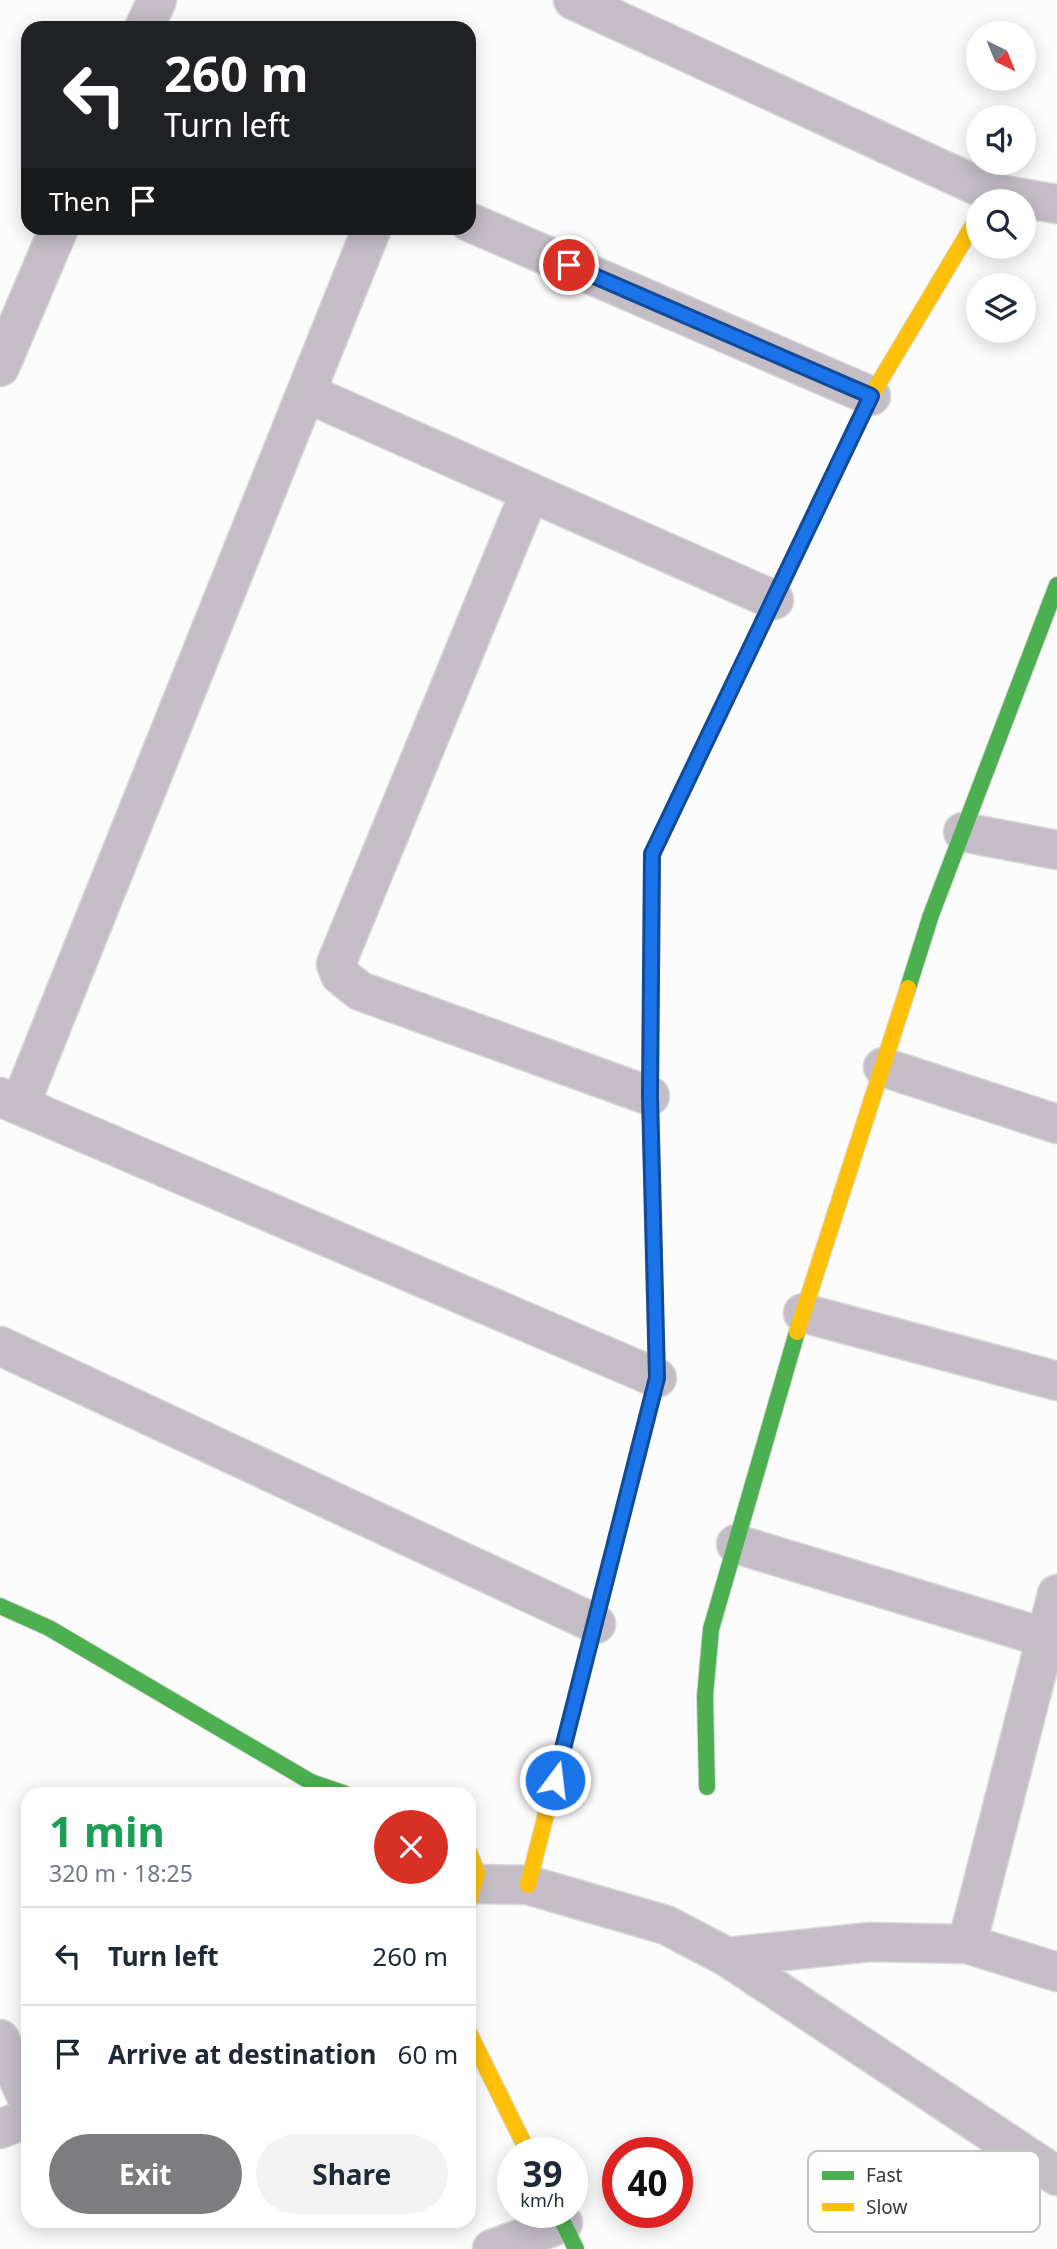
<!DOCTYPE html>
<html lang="en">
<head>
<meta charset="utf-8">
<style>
  :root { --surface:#fff; --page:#f2f2f3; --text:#1f2937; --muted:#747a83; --line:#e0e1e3; --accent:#7d7c7e }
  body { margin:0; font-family:"Noto Sans",sans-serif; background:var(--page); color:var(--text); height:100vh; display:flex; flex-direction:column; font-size:26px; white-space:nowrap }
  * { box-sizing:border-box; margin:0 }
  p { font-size:23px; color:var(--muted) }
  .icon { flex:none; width:38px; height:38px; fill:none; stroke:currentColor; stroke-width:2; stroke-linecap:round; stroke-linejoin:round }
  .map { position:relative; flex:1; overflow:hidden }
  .drawer { position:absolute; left:21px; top:1787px; width:455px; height:441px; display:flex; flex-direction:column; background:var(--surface); border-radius:21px; box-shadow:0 4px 18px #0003 }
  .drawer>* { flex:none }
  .hud { position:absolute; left:21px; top:21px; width:455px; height:214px; border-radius:21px; box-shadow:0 4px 18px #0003; background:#202124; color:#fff; overflow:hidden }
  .needle { width:46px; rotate:137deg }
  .buttons { position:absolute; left:966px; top:21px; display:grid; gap:14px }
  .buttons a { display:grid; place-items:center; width:70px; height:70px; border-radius:50%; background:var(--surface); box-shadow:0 4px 18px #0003; font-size:35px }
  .speed { position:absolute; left:497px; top:2137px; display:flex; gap:14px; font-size:35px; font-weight:700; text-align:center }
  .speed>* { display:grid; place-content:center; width:91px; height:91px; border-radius:50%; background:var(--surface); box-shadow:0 4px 18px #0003; line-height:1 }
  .speed small { font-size:18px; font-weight:400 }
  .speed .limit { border:10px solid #d22; background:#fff; color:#111 }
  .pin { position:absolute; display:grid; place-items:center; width:60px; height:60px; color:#fff; margin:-30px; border:4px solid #fff; border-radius:50%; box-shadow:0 2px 7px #0007 }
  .me { position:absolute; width:77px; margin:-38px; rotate:15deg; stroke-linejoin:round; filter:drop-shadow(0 0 5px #0008) }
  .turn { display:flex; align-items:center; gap:24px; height:147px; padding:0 28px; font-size:32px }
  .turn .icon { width:91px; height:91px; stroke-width:2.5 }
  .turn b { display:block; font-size:49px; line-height:60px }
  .then { display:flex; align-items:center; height:66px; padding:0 28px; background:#0003; gap:14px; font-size:26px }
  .round { display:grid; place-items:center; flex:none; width:74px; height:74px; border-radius:37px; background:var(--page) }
  .head { display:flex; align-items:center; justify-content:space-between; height:119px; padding:0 28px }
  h1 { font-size:42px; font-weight:700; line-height:52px; color:#1e9e55 }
  .action { display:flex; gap:14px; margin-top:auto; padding:14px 28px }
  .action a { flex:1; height:80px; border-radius:42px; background:var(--accent); color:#fff; font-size:28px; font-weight:700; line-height:80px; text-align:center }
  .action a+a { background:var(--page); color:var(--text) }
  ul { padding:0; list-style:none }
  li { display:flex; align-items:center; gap:21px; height:98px; padding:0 28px; border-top:2px solid var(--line) }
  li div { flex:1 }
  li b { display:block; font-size:26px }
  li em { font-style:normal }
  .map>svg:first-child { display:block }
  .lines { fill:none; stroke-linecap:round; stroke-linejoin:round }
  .street-casing { stroke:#d9d9da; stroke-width:41 }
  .fast-casing { stroke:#d9d9da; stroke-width:18 }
  .slow-casing { stroke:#d9d9da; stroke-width:18 }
  .street { stroke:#c4bdc6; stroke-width:38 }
  .fast { stroke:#4caf50; stroke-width:16 }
  .slow { stroke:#ffc107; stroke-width:16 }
  .route-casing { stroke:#114b97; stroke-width:18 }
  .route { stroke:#1a73e8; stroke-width:12 }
  .key { fill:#fff; stroke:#c3c3c4; stroke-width:2 }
  .key-label { font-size:19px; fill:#38373a }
</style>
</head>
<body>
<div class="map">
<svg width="1057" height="2249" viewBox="0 0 1057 2249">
  <rect width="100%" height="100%" fill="#fcfcfd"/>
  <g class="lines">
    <defs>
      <g id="street">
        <path d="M573,0L993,193L1057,204"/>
        <path d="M144,28L157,0"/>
        <path d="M469,222L871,396"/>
        <path d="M0,367L59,228"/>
        <path d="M306,393L774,600"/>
        <path d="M530,492L336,964L340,975L360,991L650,1096"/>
        <path d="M963,832L1057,850"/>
        <path d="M883,1067L1057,1124"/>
        <path d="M0,1097L657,1378"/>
        <path d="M20,1105L372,228"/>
        <path d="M803,1313L1057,1381"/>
        <path d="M0,1346L596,1624"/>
        <path d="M736,1544L1046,1638"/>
        <path d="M476,1884L528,1885L666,1925L727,1957L1057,2176"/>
        <path d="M967,1944L1057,1594"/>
        <path d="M727,1957L870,1942L967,1944L1057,1972"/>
        <path d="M0,2039L28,2100"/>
        <path d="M0,2129L28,2118"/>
        <path d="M492,2249L563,2223"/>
      </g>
      <g id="fast">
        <path d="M908,988L931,915L1057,585"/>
        <path d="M655,1302L650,1096L652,854L767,613"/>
        <path d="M0,1606L49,1628L311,1782L346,1794"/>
        <path d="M707,1787L705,1696L711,1629L797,1332"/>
        <path d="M558,2212L576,2249"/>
      </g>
      <g id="slow">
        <path d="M767,613L871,396L978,217"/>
        <path d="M797,1332L908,988"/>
        <path d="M469,1852L477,1873L469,1901"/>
        <path d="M528,1885L657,1378L655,1302"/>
        <path d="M469,2033L528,2152"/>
      </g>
    </defs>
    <use href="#street" class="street-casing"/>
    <use href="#fast" class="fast-casing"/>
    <use href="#slow" class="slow-casing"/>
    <use href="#street" class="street"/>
    <use href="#fast" class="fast"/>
    <use href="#slow" class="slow"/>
  </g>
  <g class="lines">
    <defs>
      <path id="route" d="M555,1780L657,1378L650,1096L652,854L871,396L569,265"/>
    </defs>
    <use href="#route" class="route-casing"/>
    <use href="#route" class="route"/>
  </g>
  <rect x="808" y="2151" width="232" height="81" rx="10" class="key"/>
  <rect x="822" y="2171" width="32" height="9" fill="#4caf50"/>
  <rect x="822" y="2203" width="32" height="8" fill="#ffc107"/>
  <g class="key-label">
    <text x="866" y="2182">Fast</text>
    <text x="866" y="2214">Slow</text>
  </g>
</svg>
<div class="buttons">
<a><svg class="needle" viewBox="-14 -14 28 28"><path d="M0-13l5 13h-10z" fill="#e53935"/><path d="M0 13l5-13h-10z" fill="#747a83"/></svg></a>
<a><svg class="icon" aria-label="sound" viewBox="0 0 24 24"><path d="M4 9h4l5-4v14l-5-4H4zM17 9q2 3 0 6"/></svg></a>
<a><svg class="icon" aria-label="search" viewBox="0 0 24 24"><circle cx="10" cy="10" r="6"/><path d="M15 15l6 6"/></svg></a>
<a><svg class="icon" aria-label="layers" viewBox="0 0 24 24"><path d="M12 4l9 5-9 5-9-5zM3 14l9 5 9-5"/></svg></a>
</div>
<div class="speed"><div>39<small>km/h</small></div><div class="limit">40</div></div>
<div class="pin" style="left:569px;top:265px;background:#d93025"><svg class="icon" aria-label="arrive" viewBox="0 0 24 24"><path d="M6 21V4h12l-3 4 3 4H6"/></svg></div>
<svg class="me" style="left:555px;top:1780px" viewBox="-20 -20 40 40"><circle r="17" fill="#1a73e8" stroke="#fff" stroke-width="3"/><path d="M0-11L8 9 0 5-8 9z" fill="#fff"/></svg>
<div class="hud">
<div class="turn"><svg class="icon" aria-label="left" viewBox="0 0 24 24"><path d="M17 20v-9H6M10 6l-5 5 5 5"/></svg><div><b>260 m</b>Turn left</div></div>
<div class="then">Then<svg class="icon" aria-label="arrive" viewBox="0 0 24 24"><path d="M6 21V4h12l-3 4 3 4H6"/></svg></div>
</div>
<section class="drawer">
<div class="head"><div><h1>1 min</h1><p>320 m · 18:25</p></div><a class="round" style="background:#d93025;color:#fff"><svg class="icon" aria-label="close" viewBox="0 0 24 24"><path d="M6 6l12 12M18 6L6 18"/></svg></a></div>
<ul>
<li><svg class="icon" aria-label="left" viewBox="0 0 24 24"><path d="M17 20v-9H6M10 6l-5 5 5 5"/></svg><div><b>Turn left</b></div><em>260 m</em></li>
<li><svg class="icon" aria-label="arrive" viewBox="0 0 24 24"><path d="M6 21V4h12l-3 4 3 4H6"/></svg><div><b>Arrive at destination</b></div><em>60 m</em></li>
</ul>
<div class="action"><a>Exit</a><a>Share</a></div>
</section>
</div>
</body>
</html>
